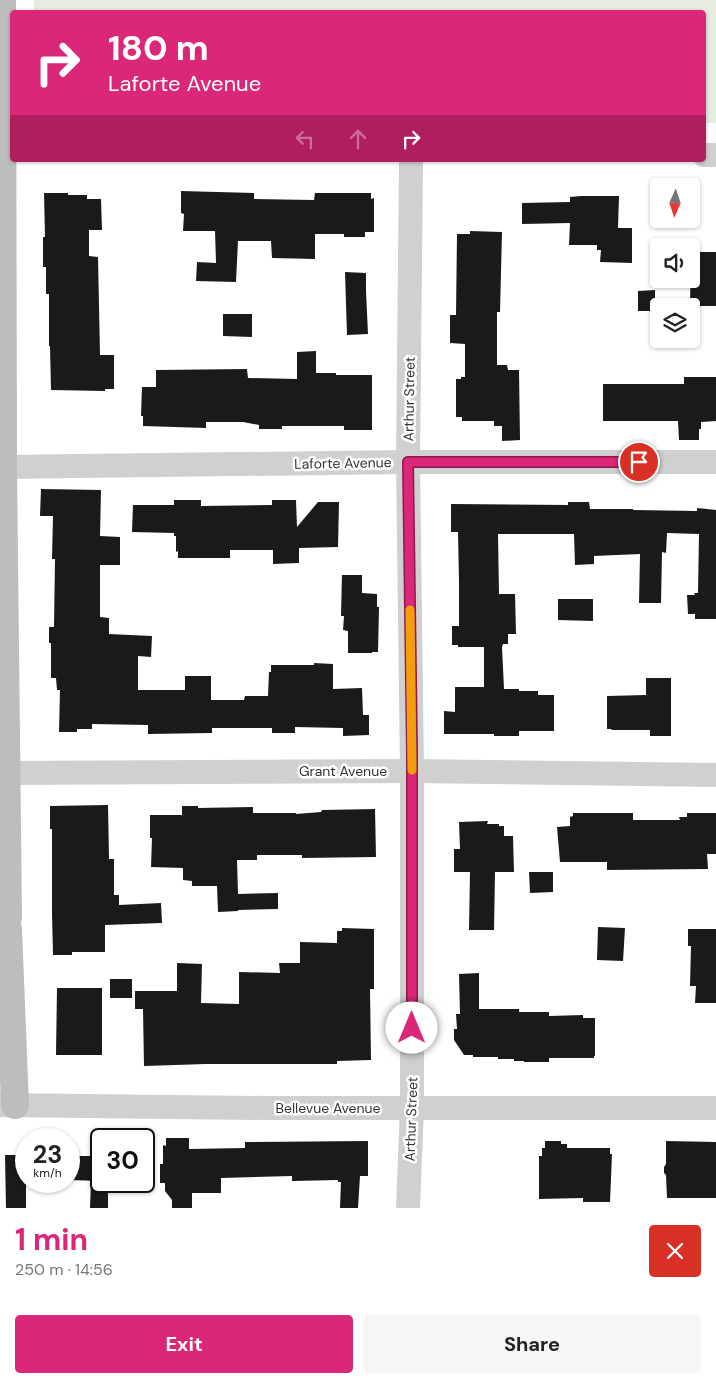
<!DOCTYPE html>
<html lang="en">
<head>
<meta charset="utf-8">
<style>
  :root { --surface:#fff; --page:#f6f6f6; --text:#222; --muted:#767676; --accent:#db2777 }
  body { margin:0; font-family:"DM Sans",sans-serif; background:var(--page); color:var(--text); height:100vh; display:flex; flex-direction:column; font-size:19px; white-space:nowrap }
  * { box-sizing:border-box; margin:0 }
  p { font-size:16px; color:var(--muted) }
  .icon { flex:none; width:28px; height:28px; fill:none; stroke:currentColor; stroke-width:2; stroke-linecap:round; stroke-linejoin:round }
  .map { position:relative; height:1208px; overflow:hidden }
  .side { display:flex; flex-direction:column; background:var(--surface); flex:1 }
  .side>* { flex:none }
  .banner { position:absolute; left:10px; top:10px; width:696px; height:152px; border-radius:5px; box-shadow:0 1px 4px #0004; background:#db2777; color:#fff; overflow:hidden }
  .needle { width:32px; rotate:183deg }
  .buttons { position:absolute; left:650px; top:178px; display:grid; gap:10px }
  .buttons a { display:grid; place-items:center; width:50px; height:50px; border-radius:5px; background:var(--surface); box-shadow:0 1px 4px #0004; font-size:25px }
  .speed { position:absolute; left:15px; top:1128px; display:flex; gap:10px; font-size:25px; font-weight:700; text-align:center }
  .speed>* { display:grid; place-content:center; width:65px; height:65px; border-radius:50%; background:var(--surface); box-shadow:0 1px 4px #0004; line-height:1 }
  .speed small { font-size:12px; font-weight:400 }
  .speed .limit { border:2px solid #111; border-radius:8px; background:#fff; color:#111 }
  .pin { position:absolute; display:grid; place-items:center; width:42px; height:42px; color:#fff; margin:-21px; border:2px solid #fff; border-radius:50%; box-shadow:0 1px 5px #0007 }
  .me { position:absolute; width:55px; margin:-28px; rotate:0deg; stroke-linejoin:round; filter:drop-shadow(0 0 4px #0008) }
  .turn { display:flex; align-items:center; gap:18px; height:105px; padding:0 15px; font-size:22px }
  .turn .icon { width:65px; height:65px; stroke-width:2.5 }
  .turn b { display:block; font-size:35px; line-height:42px }
  .lanes { display:flex; align-items:center; height:48px; padding:0 15px; background:#0003; justify-content:center; gap:25px; direction:ltr }
  .lanes .off { opacity:.35 }
  .round { display:grid; place-items:center; flex:none; width:52px; height:52px; border-radius:5px; background:var(--page) }
  .summary { display:flex; align-items:center; justify-content:space-between; height:85px; padding:0 15px }
  h1 { font-size:30px; font-weight:700; line-height:38px; color:var(--accent) }
  .action { display:flex; gap:10px; margin-top:auto; padding:10px 15px }
  .action a { flex:1; height:58px; border-radius:5px; background:var(--accent); color:#fff; font-size:20px; font-weight:700; line-height:58px; text-align:center }
  .action a+a { background:var(--page); color:var(--text) }
  .map>svg:first-child { display:block }
  .green { fill:#e6ecdf }
  .building { fill:#1a1a1a }
  .lines { fill:none; stroke-linecap:round; stroke-linejoin:round }
  .street { stroke:#d0d0d0; stroke-width:24 }
  .secondary { stroke:#bdbdbd; stroke-width:28 }
  .route-casing { stroke:#8e194d; stroke-width:12 }
  .route { stroke:#db2777; stroke-width:9 }
  .slow { stroke:#f59e0b; stroke-width:9 }
  .labels { text-anchor:middle; stroke-width:5; stroke-linejoin:round; paint-order:stroke }
  .street-label { font-size:14px; fill:#333; stroke:#fff }
</style>
</head>
<body>
<div class="map">
<svg width="716" height="1208" viewBox="0 0 716 1208">
  <rect width="100%" height="100%" fill="#fff"/>
  <path class="green" d="M34,0H716V123H704V12H34Z"/>
  <g class="building">
    <path d="M181,191L254,193V199L314,200L315,193H371V199L374,198V232H365V237H344V234H315V259L272,258L271,241H238L236,282L196,281L197,262L216,263L215,231H183L184,214L181,213Z"/>
    <path d="M44,193H68V195H87V199H101L102,230H89V256L98,257L100,355H114V389H105V391L51,390L50,346H49V294H46V267H43V237H45Z"/>
    <path d="M581,196H619L618,228H632V263L600,262L601,250H597V245H569L570,223L522,224V203L570,202V197Z"/>
    <path d="M470,231L502,232L500,312H497V365H507L508,370H519L520,440L502,441V426H494V421H462V417H456V379H461V377H465V344L450,343V315H456L457,234H470Z"/>
    <path d="M691,252H716V306H690Z"/>
    <path d="M345,272L366,273V291L368,334L347,335Z"/>
    <path d="M655,290V311H638V291Z"/>
    <path d="M223,314H252V337L223,336Z"/>
    <path d="M316,351V373H336V375H372V430H344V426H282V429H259V425L243,422H206V428L143,426V416H141L142,387H156V370L247,369L248,378L297,379V352Z"/>
    <path d="M684,377H716V421L701,422V429H699V440H679L678,421H603V384H684Z"/>
    <path d="M41,489L101,490L100,536L120,537V565H100V617L109,618V634L152,636L151,657L138,656V690H185V676H211V700H244L245,696H268L269,672H271V665H314V663L333,664V689L362,688L363,715H369V735L343,736V728L295,727V733H272V728H212V733L148,734V725L92,724V729H77V732H59L60,690H57L56,678H51V643H49V627H54L55,559H52L53,516H40Z"/>
    <path d="M174,500H201V506L272,505V500H296L297,527L318,502H339L338,547L299,548V563L273,564V550H230V558H178V551L176,552V536H174V533L132,532L133,505H174Z"/>
    <path d="M568,502H589L590,509H633V510L697,511V508L716,510V619H695V614H688L687,595H695L694,593H698L699,534L667,533L666,553L662,552L661,603H639L640,554L594,556V564L575,565L574,534H498L499,594H515L516,634H508V644H503L502,647L504,689H519V691H538V695H554V731H519V736H494V734H444V711L455,712V687H484V647H458V645H452V626H459V581L458,532H451V504L568,505Z"/>
    <path d="M342,575H362V593L377,594V607H379L378,652H372V653H348V631L343,630L344,616H341Z"/>
    <path d="M558,599H593V621L558,620Z"/>
    <path d="M646,678H671V736H650V730H612L611,729H607V696L646,695Z"/>
    <path d="M108,805L109,859H114V895H119V905L161,903L162,923L105,925V952H72V955H53L52,913V829H50V806Z"/>
    <path d="M182,806H198V808L253,807V813H296V814L321,812L322,810L375,809L376,857L302,858V855H257V860H237L238,894L278,893V909L238,910V911L218,912L217,886H192V881L183,880V868L151,867L152,838H150V815H182Z"/>
    <path d="M573,813H633V820H680L679,817H687V813H716V854H707L708,869L607,870V862H560L557,827L570,826V817L573,816Z"/>
    <path d="M488,821L487,824H499V826H504V836H513L514,872H495L494,930H469L470,872H454V849H460L459,822Z"/>
    <path d="M529,872H553V892L530,893Z"/>
    <path d="M598,927L625,928L623,961L597,960Z"/>
    <path d="M342,928L374,929V989H370L371,1060L337,1061V1064H206L144,1066L143,1009H135V991H177V963L202,964L201,1003L239,1004V972L280,973L279,963H300V942L337,943V931H342Z"/>
    <path d="M688,929H716V1003H695L696,986H690L691,946H688Z"/>
    <path d="M479,973V1009H519V1012H549V1016L583,1015V1018H595V1056H594V1058H549V1062H524V1061H514V1059H498V1057H473V1055H464L454,1040V1029H457L456,1014H460L459,974Z"/>
    <rect x="110" y="979" width="22" height="19"/>
    <path d="M57,988H102V1055H56Z"/>
    <path d="M166,1138H189V1149L245,1148V1142L368,1141V1176H360L358,1208H340L341,1182H338V1180L292,1181V1176L221,1178V1193H192V1208H172V1200L165,1191V1183H160V1164H163V1145L166,1146Z"/>
    <path d="M545,1141H561V1144H567V1148H610V1154H612L610,1202H583V1198L539,1199V1156H542V1148H545Z"/>
    <path d="M666,1141L716,1142V1198H667L666,1175L664,1173V1167L666,1164Z"/>
    <path d="M5,1155H26V1208H6Z"/>
    <path d="M69,1156H101V1181L69,1180Z"/>
    <path d="M91,1181H108V1208H90Z"/>
  </g>
  <g class="lines">
    <g class="street">
      <path d="M704,155H716"/>
      <path d="M0,467L408,462H716"/>
      <path d="M0,773L412,771L716,775"/>
      <path d="M0,1105L267,1108H716"/>
      <path d="M408,1208L412,1107V771L408,462L411,160"/>
    </g>
    <g class="secondary">
      <path d="M8,929L15,1105"/>
      <path d="M0,950L8,917L3,467L2,0"/>
    </g>
  </g>
  <g class="lines">
    <defs>
      <path id="route" d="M412,1028V751L408,462H639"/>
    </defs>
    <use href="#route" class="route-casing"/>
    <use href="#route" class="route"/>
    <path class="slow" d="M410,610L412,770"/>
  </g>
  <g class="labels">
    <g class="street-label">
      <text transform="translate(409 399) rotate(-89)" y="5">Arthur Street</text>
      <text transform="translate(343 463) rotate(-1)" y="5">Laforte Avenue</text>
      <text x="343" y="776">Grant Avenue</text>
      <text x="328" y="1113">Bellevue Avenue</text>
      <text transform="translate(411 1119) rotate(-88)" y="5">Arthur Street</text>
    </g>
  </g>
</svg>
<div class="buttons">
<a><svg class="needle" viewBox="-14 -14 28 28"><path d="M0-13l5 13h-10z" fill="#e53935"/><path d="M0 13l5-13h-10z" fill="#767676"/></svg></a>
<a><svg class="icon" aria-label="sound" viewBox="0 0 24 24"><path d="M4 9h4l5-4v14l-5-4H4zM17 9q2 3 0 6"/></svg></a>
<a><svg class="icon" aria-label="layers" viewBox="0 0 24 24"><path d="M12 4l9 5-9 5-9-5zM3 14l9 5 9-5"/></svg></a>
</div>
<div class="speed"><div>23<small>km/h</small></div><div class="limit">30</div></div>
<div class="pin" style="left:639px;top:462px;background:#d93025"><svg class="icon" aria-label="arrive" viewBox="0 0 24 24"><path d="M6 21V4h12l-3 4 3 4H6"/></svg></div>
<svg class="me" style="left:412px;top:1028px" viewBox="-20 -20 40 40"><circle r="19" fill="#fff"/><path d="M0-13L10 11 0 6-10 11z" fill="#db2777"/></svg>
<div class="banner">
<div class="turn"><svg class="icon" aria-label="right" viewBox="0 0 24 24"><path d="M7 20v-9h11M14 6l5 5-5 5"/></svg><div><b>180 m</b>Laforte Avenue</div></div>
<div class="lanes"><svg class="icon off" aria-label="left" viewBox="0 0 24 24"><path d="M17 20v-9H6M10 6l-5 5 5 5"/></svg><svg class="icon off" aria-label="ahead" viewBox="0 0 24 24"><path d="M12 20V5M6 11l6-6 6 6"/></svg><svg class="icon" aria-label="right" viewBox="0 0 24 24"><path d="M7 20v-9h11M14 6l5 5-5 5"/></svg></div>
</div>
</div>
<section class="side">
<div class="summary"><div><h1>1 min</h1><p>250 m · 14:56</p></div><a class="round" style="background:#d93025;color:#fff"><svg class="icon" aria-label="close" viewBox="0 0 24 24"><path d="M6 6l12 12M18 6L6 18"/></svg></a></div>
<div class="action"><a>Exit</a><a>Share</a></div>
</section>
</body>
</html>
